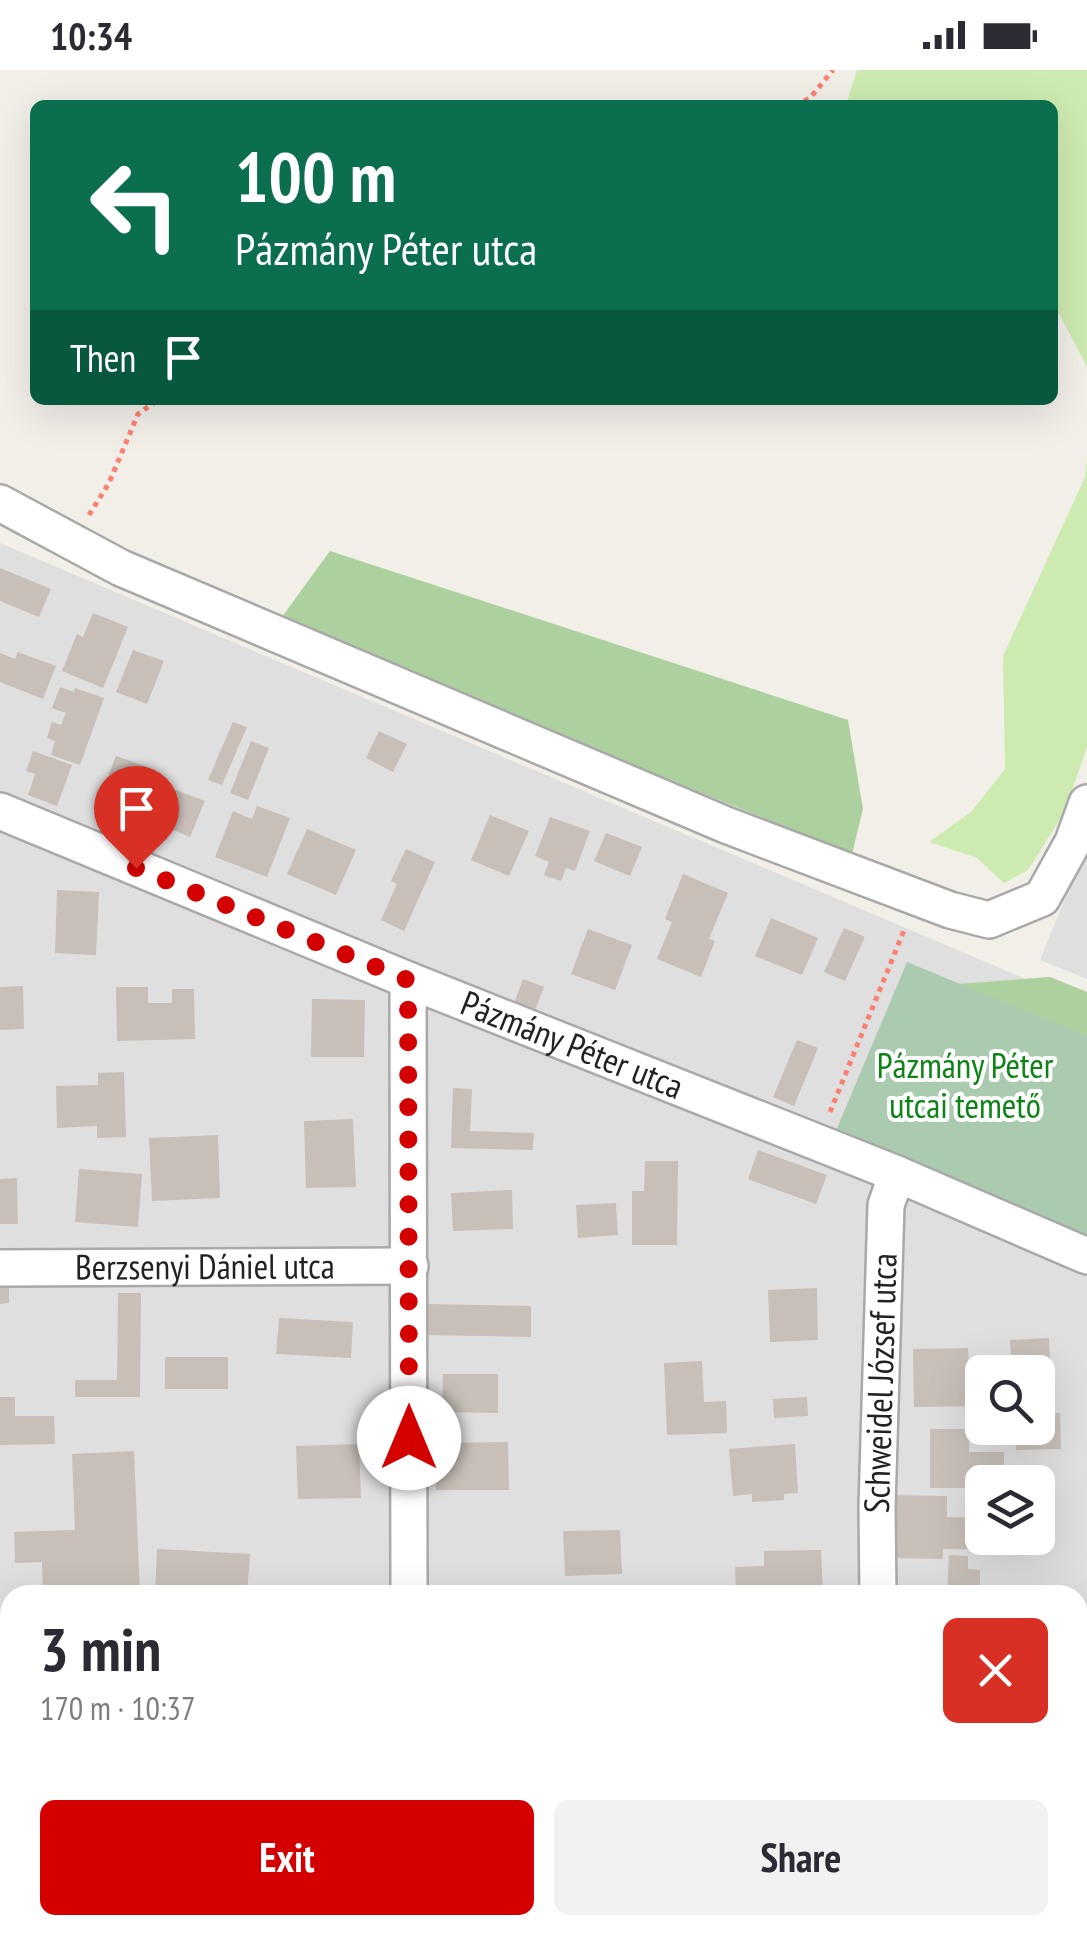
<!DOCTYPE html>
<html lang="en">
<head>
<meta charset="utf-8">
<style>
  :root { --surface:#fff; --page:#f2f2f3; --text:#2b2b33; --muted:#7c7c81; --accent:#d40000 }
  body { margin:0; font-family:"PT Sans Narrow",sans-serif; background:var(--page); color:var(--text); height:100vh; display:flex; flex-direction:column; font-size:38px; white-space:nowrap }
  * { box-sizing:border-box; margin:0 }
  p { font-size:32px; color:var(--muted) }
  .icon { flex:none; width:55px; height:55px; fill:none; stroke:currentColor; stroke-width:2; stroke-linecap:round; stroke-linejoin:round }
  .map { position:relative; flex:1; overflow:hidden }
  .side { position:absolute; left:0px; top:1515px; width:1088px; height:350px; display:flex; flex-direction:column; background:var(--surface); border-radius:30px 30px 0 0; box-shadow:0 10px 40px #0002 }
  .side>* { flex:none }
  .banner { position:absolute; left:30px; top:30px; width:1028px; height:305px; border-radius:15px; box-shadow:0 10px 40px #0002; background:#0b6e4f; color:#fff; overflow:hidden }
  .controls { position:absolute; left:965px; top:1285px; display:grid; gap:20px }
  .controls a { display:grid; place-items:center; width:90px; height:90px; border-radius:15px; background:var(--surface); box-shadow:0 10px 40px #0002; font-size:50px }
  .pin { position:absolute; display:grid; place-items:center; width:85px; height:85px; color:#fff; margin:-102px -42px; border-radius:50% 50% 50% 0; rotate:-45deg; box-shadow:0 0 10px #0007 }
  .pin .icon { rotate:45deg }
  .me { position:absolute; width:110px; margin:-55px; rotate:0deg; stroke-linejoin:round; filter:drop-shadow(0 0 8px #0008) }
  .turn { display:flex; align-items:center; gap:35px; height:210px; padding:0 40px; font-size:45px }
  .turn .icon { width:130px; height:130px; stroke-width:2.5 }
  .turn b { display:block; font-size:70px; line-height:85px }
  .then { display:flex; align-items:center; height:95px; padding:0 40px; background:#0003; gap:20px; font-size:38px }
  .round { display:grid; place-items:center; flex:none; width:105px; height:105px; border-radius:15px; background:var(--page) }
  .headline { display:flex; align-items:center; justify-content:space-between; height:170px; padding:0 40px }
  h1 { font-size:60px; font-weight:700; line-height:75px }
  .action { display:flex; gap:20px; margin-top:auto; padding:20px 40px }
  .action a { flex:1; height:115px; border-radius:15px; background:var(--accent); color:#fff; font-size:40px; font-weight:700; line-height:115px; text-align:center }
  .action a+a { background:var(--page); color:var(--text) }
  .status { display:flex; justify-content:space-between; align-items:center; height:70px; padding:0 50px; background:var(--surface); direction:ltr }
  .status svg { height:28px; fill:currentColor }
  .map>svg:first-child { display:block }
  .residential { fill:#e0dfdf; fill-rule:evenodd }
  .grass { fill:#cdebb0 }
  .forest { fill:#add19e }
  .cemetery { fill:#aacbaf }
  .building { fill:#c7bfb8 }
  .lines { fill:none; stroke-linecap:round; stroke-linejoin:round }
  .street-casing { stroke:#a9a9a9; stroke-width:40 }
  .path { stroke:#fa8072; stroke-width:5; stroke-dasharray:5 5; stroke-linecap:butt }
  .street { stroke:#fff; stroke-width:35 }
  .route { stroke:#d40000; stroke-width:18; stroke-dasharray:0 32.4 }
  .labels { text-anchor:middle; stroke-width:8; stroke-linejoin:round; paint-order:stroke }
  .street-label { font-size:35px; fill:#222; stroke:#fff }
  .park-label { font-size:35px; fill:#0c8416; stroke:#fff }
</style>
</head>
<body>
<div class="status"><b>10:34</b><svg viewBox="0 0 49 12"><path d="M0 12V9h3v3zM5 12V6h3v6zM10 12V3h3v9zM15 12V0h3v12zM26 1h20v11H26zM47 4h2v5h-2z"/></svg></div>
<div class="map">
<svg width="1087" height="1865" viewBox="0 0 1087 1865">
  <rect width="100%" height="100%" fill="#f2efe9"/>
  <g class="residential">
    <path d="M0,473L1087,935V1865H0ZM982,1302H1038V1358H982ZM982,1412H1038V1468H982ZM10,1525H1078V1855H10Z"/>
    <path d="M1087,775V909L1040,890Z"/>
  </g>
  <g class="grass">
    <path d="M857,0H1087V297L1060,245L1053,241L1052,35H846Z"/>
    <path d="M1087,389V677L1064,743L1028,800L1004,813L977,788L929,772L971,742L1005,699L1003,586L1085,407Z"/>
  </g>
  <g class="forest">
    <path d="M330,481L848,650L863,739L852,784L279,551Z"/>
    <path d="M1050,907L1087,922V1007L918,917Z"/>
  </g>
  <path class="cemetery" d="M907,892L1087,966V1167L835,1063Z"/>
  <g class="building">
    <path d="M0,498L51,519L39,547L0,531Z"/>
    <path d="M93,543L128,557L103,618L62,601L77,564L83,567Z"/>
    <path d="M133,580L164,591L147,634L116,622Z"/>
    <path d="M18,582L56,596L43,629L0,612V583L15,589Z"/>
    <path d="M60,617L74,622L75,618L104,628L80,695L51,685L55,671L47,668L52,652L61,655L66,643L52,638Z"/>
    <path d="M233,652L247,657L222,715L208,710Z"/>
    <path d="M379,661L407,674L393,702L366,688Z"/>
    <path d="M251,671L269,678L248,730L230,723Z"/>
    <path d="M33,681L72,695L57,736L28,725L35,704L26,701Z"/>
    <path d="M116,686L150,698L128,757L94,744Z"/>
    <path d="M163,715L205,731L190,767L149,750Z"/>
    <path d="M257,736L290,748L267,807L215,787L233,741L252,749Z"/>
    <path d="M490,745L529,761L509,806L471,790Z"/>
    <path d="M550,747L590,761L575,801L566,798L561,811L544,805L549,792L535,786Z"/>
    <path d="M307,759L356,780L336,825L287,804Z"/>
    <path d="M606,763L642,777L630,806L594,791Z"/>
    <path d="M406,779L435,792L404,861L381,850L397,814L391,811Z"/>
    <path d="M683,804L728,823L709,869L715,871L701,907L657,889L672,852L665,849Z"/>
    <path d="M57,820L99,822L96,885L55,883Z"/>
    <path d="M771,848L818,868L802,905L755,886Z"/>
    <path d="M844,858L865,867L845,911L824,902Z"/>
    <path d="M588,859L632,875L615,920L571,904Z"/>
    <path d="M523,909L544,917L534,943L513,936Z"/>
    <path d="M23,916L24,959L0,960V917Z"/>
    <path d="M116,917H148V933H172V919H194L195,969L117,971Z"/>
    <path d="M312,929L365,930L364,987H311Z"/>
    <path d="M797,970L818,978L794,1036L773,1027Z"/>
    <path d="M124,1002L126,1067L97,1068V1056L57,1058L56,1016L98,1015V1003Z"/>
    <path d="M453,1018L472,1019L470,1061L534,1063L533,1080L451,1078Z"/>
    <path d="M353,1049L356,1117L306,1118L304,1051Z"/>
    <path d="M218,1065L220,1128L152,1131L149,1068Z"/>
    <path d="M758,1080L827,1105L816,1134L748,1109Z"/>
    <path d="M645,1091H678L677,1175H632V1121H644Z"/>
    <path d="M79,1099L142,1104L138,1157L75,1152Z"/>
    <path d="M17,1108L18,1154H0V1109Z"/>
    <path d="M512,1120L513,1159L453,1161L451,1123Z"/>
    <path d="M616,1133L618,1165L578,1168L576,1135Z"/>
    <path d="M0,1214H9V1233L0,1234Z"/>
    <path d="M817,1218L818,1270L770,1272L768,1220Z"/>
    <path d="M118,1223H141L140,1327H75V1310H117Z"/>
    <path d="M424,1234L531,1236V1267L423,1265Z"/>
    <path d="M279,1248L353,1252L351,1288L276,1284Z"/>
    <path d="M1049,1268L1051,1309H1038V1302H1012L1010,1270Z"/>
    <path d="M968,1278L969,1305H982V1336L914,1337L913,1279Z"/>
    <rect x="165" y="1287" width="63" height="32"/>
    <path d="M702,1291L704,1332L726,1331L727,1363L667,1365L664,1293Z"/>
    <path d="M443,1304H498V1343L442,1342Z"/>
    <path d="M0,1327H15V1346H54L55,1374L0,1375Z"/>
    <path d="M807,1327L808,1346L774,1348L773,1329Z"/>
    <path d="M1038,1343H1060L1061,1379L1016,1380L1015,1358H1038Z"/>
    <path d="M930,1359H969V1382H1004V1412H982V1418H930Z"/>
    <path d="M508,1372L509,1420H436L435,1373Z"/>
    <path d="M359,1374L361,1428L298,1429L296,1376Z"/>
    <path d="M795,1374L798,1423L784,1424V1430L752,1432V1424L733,1426L729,1379Z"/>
    <path d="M134,1381L140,1525H85V1521L43,1523L42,1492L15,1493L14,1462L75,1460L72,1384Z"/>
    <path d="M894,1425L947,1426V1447L982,1448V1468H991L990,1480L943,1479V1489L892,1488Z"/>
    <path d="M620,1460L622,1504L565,1506L563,1461Z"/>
    <path d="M157,1479L250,1484L247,1525H155Z"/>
    <path d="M821,1480L823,1525H736L735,1497L764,1496V1481Z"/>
    <path d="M949,1485L968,1486V1499L980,1500V1525H947Z"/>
    <rect x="0" y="1679" width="10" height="31"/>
    <path d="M4,1722H10V1760H5Z"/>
  </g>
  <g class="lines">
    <defs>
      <g id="street">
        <path d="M0,433L121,498L726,755L950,840L989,850L1042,828L1073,772L1087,733"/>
        <path id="s1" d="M0,741L408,910L897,1104L1087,1186"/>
        <path d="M408,910L409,1525"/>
        <path id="s2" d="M0,1198L410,1196"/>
        <path id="s3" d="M878,1525L877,1437L886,1135L897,1104"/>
        <path d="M0,1833H10"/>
        <path d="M411,1855V1865"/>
        <path d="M977,1855L1087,1860"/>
        <path d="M883,1865V1855"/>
      </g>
    </defs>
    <use href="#street" class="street-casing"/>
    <g class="path">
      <path d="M795,35L810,28L833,0"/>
      <path d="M89,445L109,413L138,344L158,330"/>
      <path d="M830,1042L905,858"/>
    </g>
    <use href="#street" class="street"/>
  </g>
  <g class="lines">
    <path class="route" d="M136,798L408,910L409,1368"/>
  </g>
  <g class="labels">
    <g class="street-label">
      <text dy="12" stroke="none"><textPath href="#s1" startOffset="618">Pázmány Péter utca</textPath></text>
      <text dy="12" stroke="none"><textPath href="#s2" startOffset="205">Berzsenyi Dániel utca</textPath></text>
      <text dy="12" stroke="none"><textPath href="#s3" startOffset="212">Schweidel József utca</textPath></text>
    </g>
    <g class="park-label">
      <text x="965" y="1008">Pázmány Péter<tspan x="965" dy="40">utcai temető</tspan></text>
    </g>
  </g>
</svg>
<div class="controls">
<a><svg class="icon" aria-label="search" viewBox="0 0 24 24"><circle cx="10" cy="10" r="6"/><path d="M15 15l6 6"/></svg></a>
<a><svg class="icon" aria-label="layers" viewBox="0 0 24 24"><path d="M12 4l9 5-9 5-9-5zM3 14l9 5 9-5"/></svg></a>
</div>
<div class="pin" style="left:136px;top:798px;background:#d93025"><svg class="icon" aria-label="arrive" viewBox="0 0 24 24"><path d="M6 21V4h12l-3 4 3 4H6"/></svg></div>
<svg class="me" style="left:409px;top:1368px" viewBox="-20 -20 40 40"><circle r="19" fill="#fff"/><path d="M0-13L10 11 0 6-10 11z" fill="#d40000"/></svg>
<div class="banner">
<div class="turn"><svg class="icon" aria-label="left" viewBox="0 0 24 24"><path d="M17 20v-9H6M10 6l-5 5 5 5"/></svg><div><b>100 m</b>Pázmány Péter utca</div></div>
<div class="then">Then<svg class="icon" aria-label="arrive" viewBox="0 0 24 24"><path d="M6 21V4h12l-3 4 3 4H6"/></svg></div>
</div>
<section class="side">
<div class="headline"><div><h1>3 min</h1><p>170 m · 10:37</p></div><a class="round" style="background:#d93025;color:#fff"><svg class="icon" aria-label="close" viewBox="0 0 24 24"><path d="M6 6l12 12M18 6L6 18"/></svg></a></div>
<div class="action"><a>Exit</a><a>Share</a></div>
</section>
</div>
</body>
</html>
